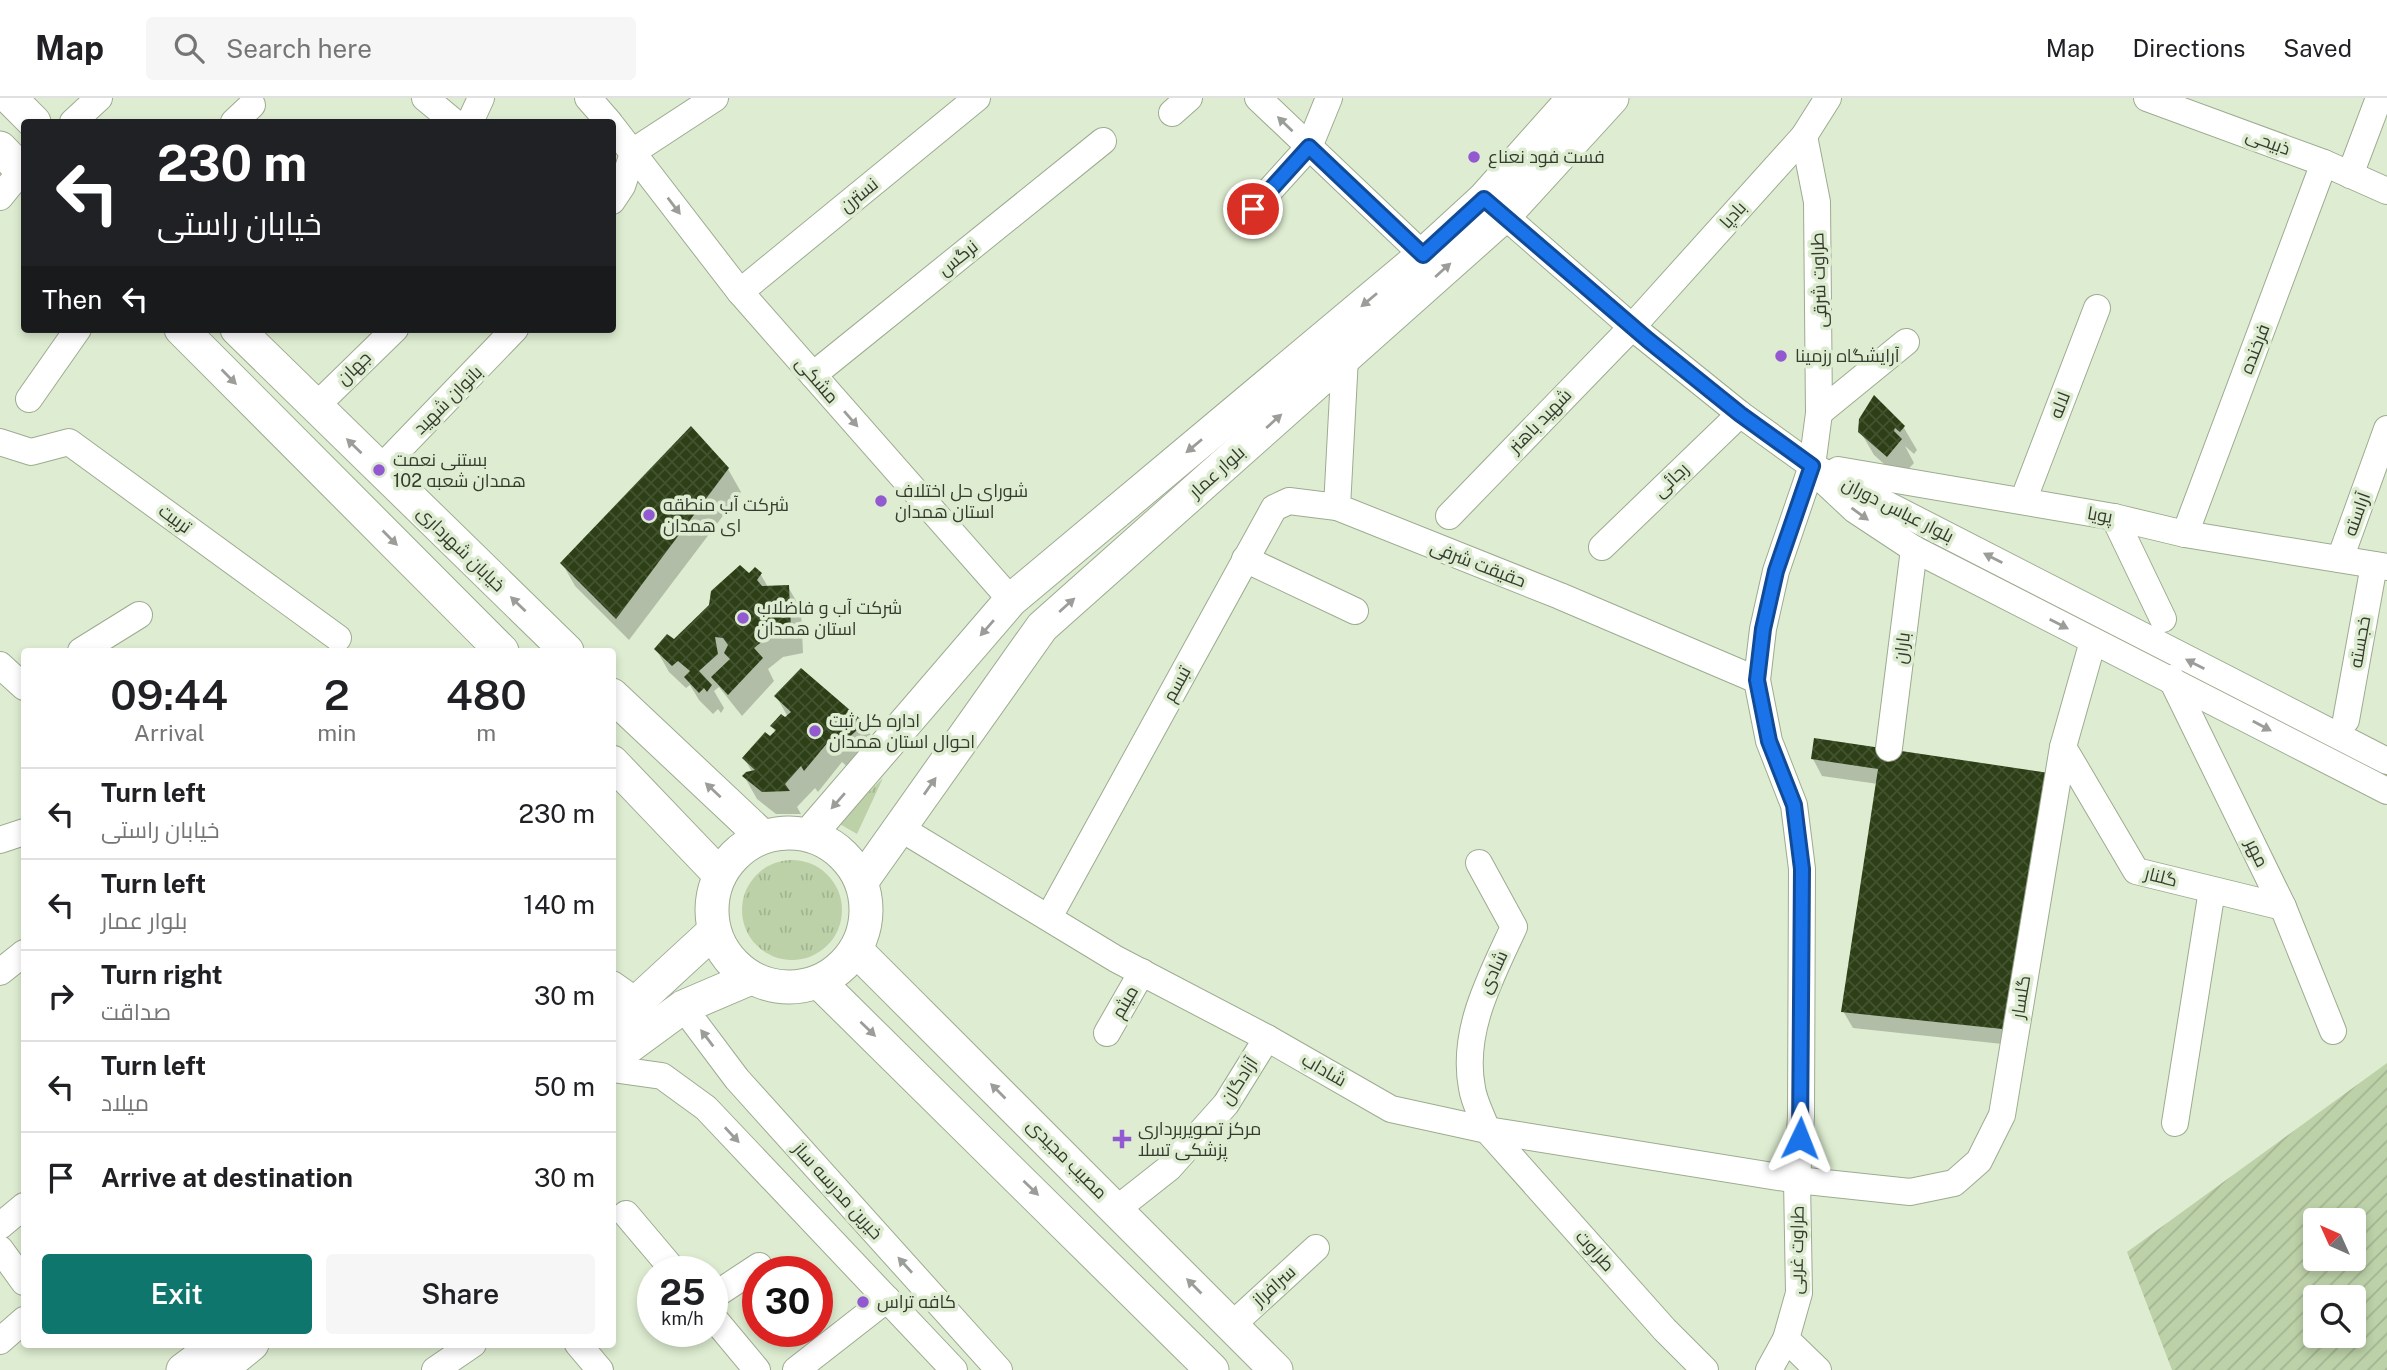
<!DOCTYPE html>
<html lang="en">
<head>
<meta charset="utf-8">
<style>
  :root { --surface:#fff; --page:#f6f6f6; --text:#202124; --muted:#757577; --line:#e0e0e0; --accent:#0f766e }
  body { margin:0; font-family:"Public Sans",Cairo,sans-serif; background:var(--page); color:var(--text); height:100vh; display:flex; flex-direction:column; font-size:26px; white-space:nowrap }
  * { box-sizing:border-box; margin:0 }
  p { font-size:23px; color:var(--muted) }
  .icon { flex:none; width:38px; height:38px; fill:none; stroke:currentColor; stroke-width:2; stroke-linecap:round; stroke-linejoin:round }
  .map { position:relative; flex:1; overflow:hidden }
  .details { position:absolute; left:21px; top:550px; width:595px; height:700px; display:flex; flex-direction:column; background:var(--surface); border-radius:7px; box-shadow:0 4px 10px #0003 }
  .details>* { flex:none }
  .guide { position:absolute; left:21px; top:21px; width:595px; height:214px; border-radius:7px; box-shadow:0 4px 10px #0003; background:#202124; color:#fff; overflow:hidden }
  .needle { width:46px; rotate:315deg }
  .controls { position:absolute; left:2303px; top:1110px; display:grid; gap:14px }
  .controls a { display:grid; place-items:center; width:63px; height:63px; border-radius:7px; background:var(--surface); box-shadow:0 4px 10px #0003; font-size:35px }
  .speed { position:absolute; left:637px; top:1158px; display:flex; gap:14px; font-size:35px; font-weight:700; text-align:center }
  .speed>* { display:grid; place-content:center; width:91px; height:91px; border-radius:50%; background:var(--surface); box-shadow:0 4px 10px #0003; line-height:1 }
  .speed small { font-size:18px; font-weight:400 }
  .speed .limit { border:10px solid #d22; background:#fff; color:#111 }
  .pin { position:absolute; display:grid; place-items:center; width:60px; height:60px; color:#fff; margin:-30px; border:4px solid #fff; border-radius:50%; box-shadow:0 2px 7px #0007 }
  .me { position:absolute; width:77px; margin:-38px; rotate:2deg; stroke-linejoin:round; filter:drop-shadow(0 0 5px #0008) }
  .turn { display:flex; align-items:center; gap:24px; height:147px; padding:0 21px; font-size:32px }
  .turn .icon { width:91px; height:91px; stroke-width:2.5 }
  .turn b { display:block; font-size:49px; line-height:60px }
  .then { display:flex; align-items:center; height:66px; padding:0 21px; background:#0003; gap:14px; font-size:26px }
  .eta { display:flex; justify-content:space-evenly; align-items:center; height:119px; text-align:center }
  .eta b { font-size:42px; font-weight:600; line-height:49px }
  .action { display:flex; gap:14px; margin-top:auto; padding:14px 21px }
  .action a { flex:1; height:80px; border-radius:7px; background:var(--accent); color:#fff; font-size:28px; font-weight:600; line-height:80px; text-align:center }
  .action a+a { background:var(--page); color:var(--text) }
  ul { padding:0; list-style:none }
  li { display:flex; align-items:center; gap:21px; height:91px; padding:0 21px; border-top:2px solid var(--line) }
  li div { flex:1 }
  li b { display:block; font-size:26px }
  li em { font-style:normal }
  header { display:flex; align-items:center; gap:42px; box-sizing:border-box; height:98px; padding:0 35px; background:var(--surface); border-bottom:2px solid var(--line) }
  header strong { font-size:33px }
  nav { display:flex; gap:38px; margin-inline-start:auto; font-size:24px }
  .search { width:490px; height:63px; background:var(--page); display:flex; align-items:center; gap:18px; box-sizing:border-box; padding:0 24px; border-radius:7px; color:var(--muted); font-size:26px }
  .map>svg:first-child { display:block }
  .grass { fill:url(#grass-tufts) }
  .garden { fill:url(#garden-furrows); fill-rule:evenodd }
  .shadow { fill:#0003 }
  .building { fill:url(#building-cross-hatch) }
  .lines { fill:none; stroke-linecap:round; stroke-linejoin:round }
  .minor-casing { stroke:#9dab90; stroke-width:28 }
  .major-casing { stroke:#9dab90; stroke-width:35 }
  .minor { stroke:#fff; stroke-width:26 }
  .major { stroke:#fff; stroke-width:33 }
  .oneway { fill:#9a9d98 }
  .route-casing { stroke:#114b97; stroke-width:18 }
  .route { stroke:#1a73e8; stroke-width:12 }
  .poi-dot { fill:#9259d1; stroke:#deedd1; stroke-width:2.5 }
  .labels { text-anchor:middle; stroke-width:7; stroke-linejoin:round; paint-order:stroke }
  .street-label { font-size:18px; fill:#363b30; stroke:#deedd1 }
  .poi-label { font-size:18px; fill:#363b30; stroke:#deedd1; text-anchor:start }
</style>
</head>
<body>
<header>
<strong>Map</strong>
<div class="search"><svg class="icon" aria-label="search" viewBox="0 0 24 24"><circle cx="10" cy="10" r="6"/><path d="M15 15l6 6"/></svg>Search here</div>
<nav><a>Map</a><a>Directions</a><a>Saved</a></nav>
</header>
<div class="map">
<svg width="2387" height="1272" viewBox="0 0 2387 1272">
  <defs>
    <pattern id="grass-tufts" width="24" height="20" patternUnits="userSpaceOnUse" patternTransform="scale(1.75)"><rect width="24" height="20" fill="#bcd1a8"/><path d="M3 7l-1-3M5 7V3M7 7l1-3M15 17l-1-3M17 17v-4M19 17l1-3" fill="none" stroke="#a2b491"/></pattern>
    <pattern id="garden-furrows" width="10" height="10" patternUnits="userSpaceOnUse" patternTransform="scale(1.75)"><rect width="10" height="10" fill="#bcd1a8"/><path d="M-1 1l2-2M0 10L10 0M9 11l2-2" fill="none" stroke="#a2b491"/></pattern>
    <pattern id="building-cross-hatch" width="8" height="8" patternUnits="userSpaceOnUse" patternTransform="scale(1.75)"><rect width="8" height="8" fill="#2c3f16"/><path d="M0 0l8 8M0 8l8-8" fill="none" stroke="#435330"/></pattern>
  </defs>
  <rect width="100%" height="100%" fill="#deedd1"/>
  <g class="grass">
    <path d="M883,680L857,736L838,725Z"/>
    <circle cx="792" cy="812" r="50"/>
  </g>
  <path class="garden" d="M2387,965V1272H2172L2127,1154ZM2315,1122H2354V1160H2315ZM2315,1199H2354V1237H2315Z"/>
  <g class="shadow">
    <path d="M1874,300L1904,330L1917,352L1914,356L1905,348L1914,365L1900,380L1874,357L1860,333Z"/>
    <path d="M728,371L741,394L629,542L575,488L562,465Z"/>
    <path d="M749,477H761L768,489H788L801,511L803,555L783,559L768,571L774,583L742,618L719,589L714,593L724,610L721,615L718,611L713,616L699,602L690,587L686,590L669,574L656,551L674,543Z"/>
    <path d="M776,598L864,626L877,648L851,672L842,664L818,694L815,690L797,709L801,716H776L757,701L744,678L752,674L744,660L770,641L776,635L772,628L788,619Z"/>
    <path d="M1813,661L2055,677L2021,948L1853,930L1843,913L1878,686L1822,678Z"/>
  </g>
  <g class="building">
    <path d="M1874,297L1905,328L1900,334L1895,330L1894,333L1902,341L1887,359L1858,334L1859,321Z"/>
    <path d="M691,328L729,370L616,521L560,465Z"/>
    <path d="M740,467L749,475L755,469L762,475L757,482L762,488L789,487L791,532L770,537L754,550L763,560L728,597L711,579L730,561L724,555L728,547L723,540L715,539L718,556L699,573L712,587L707,594L704,590L699,595L684,579L690,573L678,563L672,568L654,551L667,536L674,541L709,507L711,493Z"/>
    <path d="M801,570L865,625L837,650L829,643L804,673L801,668L785,686L790,693L762,694L742,678L746,674L755,672L742,660L765,634L770,638L776,632L770,628L781,616L785,619L791,614L774,598Z"/>
    <path d="M1814,640L2056,676L2012,932L1841,914L1878,671L1811,661Z"/>
  </g>
  <g class="lines">
    <defs>
      <g id="minor">
        <path d="M425,0L454,24"/>
        <path d="M588,0L609,24"/>
        <path d="M1258,0L1423,157"/>
        <path d="M2147,0L2324,65L2387,93"/>
        <path d="M1172,15L1189,0"/>
        <path d="M73,24L99,0"/>
        <path d="M234,24L252,7"/>
        <path d="M470,24L481,0"/>
        <path d="M612,28L740,194L1011,502"/>
        <path d="M634,53L715,0"/>
        <path d="M2350,77L2379,0"/>
        <path d="M0,99L22,72"/>
        <path d="M612,103L622,88L634,53"/>
        <path d="M1491,106L1632,229L1740,316L1812,368L2387,663"/>
        <path d="M1253,111L1309,49L1329,0"/>
        <path d="M740,194L977,0"/>
        <path d="M1345,259L1337,409L1560,498L1757,582"/>
        <path d="M813,277L1103,43"/>
        <path d="M29,301L78,231"/>
        <path d="M314,310L395,231"/>
        <path d="M1819,315L1906,244"/>
        <path d="M0,344L31,354L69,344L338,540"/>
        <path d="M379,372L515,231"/>
        <path d="M1838,372L2114,419L2185,436L2387,469"/>
        <path d="M1824,383L1855,412L1914,451L2387,693"/>
        <path d="M2023,403L2097,210"/>
        <path d="M1449,418L1632,229L1804,38L1828,0"/>
        <path d="M2114,419L2163,521"/>
        <path d="M2185,436L2324,65"/>
        <path d="M1602,449L1740,316"/>
        <path d="M1245,461L1355,513"/>
        <path d="M2340,461L2387,331"/>
        <path d="M81,553L139,517"/>
        <path d="M0,567L24,589"/>
        <path d="M2171,580L2283,809L2333,933"/>
        <path d="M2346,622L2374,467"/>
        <path d="M2063,649L2136,773L2283,809"/>
        <path d="M1889,650L1914,451"/>
        <path d="M900,730L1116,861L1267,940L1391,1011L1487,1032L1797,1082L1910,1094L1954,1085L1979,1063L2002,1017L2063,649L2093,543"/>
        <path d="M0,742L24,734"/>
        <path d="M1479,765L1514,829C1491,879 1461,933 1472,990C1474,1004 1482,1018 1487,1032L1665,1232L1705,1272"/>
        <path d="M1049,819L1274,410L1289,403L1337,409"/>
        <path d="M0,874L24,855"/>
        <path d="M612,886L639,905"/>
        <path d="M683,909L737,981L999,1272"/>
        <path d="M1107,935L1142,874"/>
        <path d="M612,971L662,978L706,1010L954,1272"/>
        <path d="M2175,1025L2212,792"/>
        <path d="M1117,1111L1169,1070L1226,1006L1267,940"/>
        <path d="M626,1116L675,1174"/>
        <path d="M0,1128L24,1108"/>
        <path d="M0,1151L24,1184"/>
        <path d="M712,1199L759,1168"/>
        <path d="M712,1218L757,1272"/>
        <path d="M1232,1227L1316,1150"/>
        <path d="M1786,1241L1818,1272"/>
        <path d="M0,1243L24,1222"/>
        <path d="M578,1246L600,1272"/>
        <path d="M435,1272L473,1246"/>
        <path d="M796,1272L887,1201"/>
        <path d="M1769,1272L1786,1241L1799,1195L1797,1082L1801,1018L1802,771L1794,707L1769,643L1757,582L1763,531L1776,473L1812,368L1819,315L1817,104L1804,38"/>
      </g>
      <g id="major">
        <path d="M10,0L34,24"/>
        <path d="M0,50L24,75"/>
        <path d="M181,231L502,553"/>
        <path d="M237,231L567,553"/>
        <path d="M612,597L763,739"/>
        <path d="M612,664L720,777"/>
        <circle cx="789" cy="812" r="77"/>
        <path d="M809,737L1011,502L1423,157L1484,101L1574,0"/>
        <path d="M862,783L1042,529L1505,117L1612,0"/>
        <path d="M856,852L1276,1272"/>
        <path d="M819,884L1212,1272"/>
        <path d="M612,927L714,833"/>
        <path d="M612,961L683,909L751,880"/>
        <path d="M183,1272L218,1246"/>
        <path d="M220,1272L252,1246"/>
      </g>
    </defs>
    <use href="#minor" class="minor-casing"/>
    <use href="#major" class="major-casing"/>
    <use href="#minor" class="minor"/>
    <use href="#major" class="major"/>
  </g>
  <defs><path id="oneway-solid" d="M-6-.8H1V-3.2L6.5 0L1 3.2V.8H-6Z" transform="scale(1.75)"/></defs>
  <g class="oneway">
    <use href="#oneway-solid" transform="translate(1285 26) rotate(-136)"/>
    <use href="#oneway-solid" transform="translate(674 108) rotate(53)"/>
    <use href="#oneway-solid" transform="translate(1443 172) rotate(-42)"/>
    <use href="#oneway-solid" transform="translate(1369 202) rotate(140)"/>
    <use href="#oneway-solid" transform="translate(229 279) rotate(45)"/>
    <use href="#oneway-solid" transform="translate(851 321) rotate(49)"/>
    <use href="#oneway-solid" transform="translate(1274 323) rotate(-42)"/>
    <use href="#oneway-solid" transform="translate(354 348) rotate(-136)"/>
    <use href="#oneway-solid" transform="translate(1194 348) rotate(140)"/>
    <use href="#oneway-solid" transform="translate(1860 416) rotate(36)"/>
    <use href="#oneway-solid" transform="translate(390 440) rotate(45)"/>
    <use href="#oneway-solid" transform="translate(1993 460) rotate(-153)"/>
    <use href="#oneway-solid" transform="translate(518 506) rotate(-136)"/>
    <use href="#oneway-solid" transform="translate(1067 507) rotate(-42)"/>
    <use href="#oneway-solid" transform="translate(2059 526) rotate(27)"/>
    <use href="#oneway-solid" transform="translate(987 530) rotate(131)"/>
    <use href="#oneway-solid" transform="translate(2195 566) rotate(-153)"/>
    <use href="#oneway-solid" transform="translate(2262 628) rotate(28)"/>
    <use href="#oneway-solid" transform="translate(930 688) rotate(-55)"/>
    <use href="#oneway-solid" transform="translate(713 692) rotate(-137)"/>
    <use href="#oneway-solid" transform="translate(838 703) rotate(131)"/>
    <use href="#oneway-solid" transform="translate(868 931) rotate(44)"/>
    <use href="#oneway-solid" transform="translate(707 940) rotate(-127)"/>
    <use href="#oneway-solid" transform="translate(998 993) rotate(-135)"/>
    <use href="#oneway-solid" transform="translate(732 1037) rotate(47)"/>
    <use href="#oneway-solid" transform="translate(1031 1090) rotate(44)"/>
    <use href="#oneway-solid" transform="translate(905 1167) rotate(-132)"/>
    <use href="#oneway-solid" transform="translate(1194 1188) rotate(-135)"/>
  </g>
  <g class="lines">
    <defs>
      <path id="route" d="M1253,111L1309,49L1423,157L1484,101L1648,242L1740,316L1812,368L1776,473L1763,531L1757,582L1769,643L1794,707L1802,771L1800,1040"/>
    </defs>
    <use href="#route" class="route-casing"/>
    <use href="#route" class="route"/>
  </g>
  <g class="poi-dot">
    <circle cx="1474" cy="59" r="7"/>
    <circle cx="1781" cy="258" r="7"/>
    <circle cx="379" cy="372" r="7"/>
    <circle cx="881" cy="403" r="7"/>
    <circle cx="649" cy="417" r="7"/>
    <circle cx="743" cy="520" r="7"/>
    <circle cx="815" cy="633" r="7"/>
    <path d="M1118.5 1030.5h7v7h7v7h-7v7h-7v-7h-7v-7h7z"/>
    <circle cx="863" cy="1204" r="7"/>
  </g>
  <g class="labels">
    <g class="street-label">
      <text transform="translate(2268 44) rotate(20)" y="6">ذبیحی</text>
      <text transform="translate(859 97) rotate(-39)" y="6">نسترن</text>
      <text transform="translate(1733 117) rotate(-48)" y="6">بادپا</text>
      <text transform="translate(958 160) rotate(-39)" y="6">نرگس</text>
      <text transform="translate(1819 182) rotate(-92)" y="6">طراوت شرقی</text>
      <text transform="translate(2255 251) rotate(-69)" y="6">فرخنده</text>
      <text transform="translate(354 270) rotate(-44)" y="6">جهان</text>
      <text transform="translate(817 282) rotate(49)" y="6">مشکی</text>
      <text transform="translate(448 302) rotate(-45)" y="6">بانوان شهید</text>
      <text transform="translate(2060 307) rotate(-69)" y="6">لاله</text>
      <text transform="translate(1540 323) rotate(-46)" y="6">شهید باهنر</text>
      <text transform="translate(1217 374) rotate(-42)" y="6">بلوار عمار</text>
      <text transform="translate(1671 382) rotate(-44)" y="6">رجائی</text>
      <text transform="translate(1898 412) rotate(27)" y="6">بلوار عباس دوران</text>
      <text transform="translate(2357 416) rotate(-70)" y="6">آراسته</text>
      <text transform="translate(2100 417) rotate(10)" y="6">پویا</text>
      <text transform="translate(175 421) rotate(36)" y="6">تربیت</text>
      <text transform="translate(461 451) rotate(44)" y="6">خیابان شهرداری</text>
      <text transform="translate(1478 466) rotate(21)" y="6">حقیقت شرفی</text>
      <text transform="translate(2360 544) rotate(-80)" y="6">خجسته</text>
      <text transform="translate(1902 550) rotate(-83)" y="6">باران</text>
      <text transform="translate(1177 586) rotate(-61)" y="6">تبسم</text>
      <text transform="translate(2257 755) rotate(64)" y="6">مهر</text>
      <text transform="translate(2161 779) rotate(14)" y="6">گلنار</text>
      <text transform="translate(1493 874) rotate(-65)" y="6">شادی</text>
      <text transform="translate(2021 899) rotate(-81)" y="6">گلسار</text>
      <text transform="translate(1125 904) rotate(-60)" y="6">میثم</text>
      <text transform="translate(1324 972) rotate(30)" y="6">شاداب</text>
      <text transform="translate(1239 983) rotate(-57)" y="6">آزادگان</text>
      <text transform="translate(1067 1061) rotate(45)" y="6">مصیب مجیدی</text>
      <text transform="translate(838 1093) rotate(48)" y="6">خیرین مدرسه ساز</text>
      <text transform="translate(1797 1152) rotate(-89)" y="6">طراوت غربی</text>
      <text transform="translate(1595 1153) rotate(48)" y="6">طراوت</text>
      <text transform="translate(1274 1188) rotate(-42)" y="6">سرافراز</text>
    </g>
    <g class="poi-label">
      <text x="1488" y="65">فست فود نعناع</text>
      <text x="1795" y="264">آرایشگاه رزمینا</text>
      <text x="393" y="368">بستنی نعمت<tspan x="393" dy="21">همدان شعبه 102</tspan></text>
      <text x="895" y="399">شوراى حل اختلاف<tspan x="895" dy="21">استان همدان</tspan></text>
      <text x="663" y="413">شرکت آب منطقه<tspan x="663" dy="21">ای همدان</tspan></text>
      <text x="757" y="516">شرکت آب و فاضلاب<tspan x="757" dy="21">استان همدان</tspan></text>
      <text x="829" y="629">اداره کل ثبت<tspan x="829" dy="21">احوال استان همدان</tspan></text>
      <text x="1138" y="1037">مرکز تصویربرداری<tspan x="1138" dy="21">پزشکی تسلا</tspan></text>
      <text x="877" y="1210">کافه تراس</text>
    </g>
  </g>
</svg>
<div class="controls">
<a><svg class="needle" viewBox="-14 -14 28 28"><path d="M0-13l5 13h-10z" fill="#e53935"/><path d="M0 13l5-13h-10z" fill="#757577"/></svg></a>
<a><svg class="icon" aria-label="search" viewBox="0 0 24 24"><circle cx="10" cy="10" r="6"/><path d="M15 15l6 6"/></svg></a>
</div>
<div class="speed"><div>25<small>km/h</small></div><div class="limit">30</div></div>
<div class="pin" style="left:1253px;top:111px;background:#d93025"><svg class="icon" aria-label="arrive" viewBox="0 0 24 24"><path d="M6 21V4h12l-3 4 3 4H6"/></svg></div>
<svg class="me" style="left:1800px;top:1040px" viewBox="-20 -20 40 40"><path d="M0-17L14 15 0 8-14 15z" fill="#1a73e8" stroke="#fff" stroke-width="4"/></svg>
<div class="guide">
<div class="turn"><svg class="icon" aria-label="left" viewBox="0 0 24 24"><path d="M17 20v-9H6M10 6l-5 5 5 5"/></svg><div><b>230 m</b>خیابان راستی</div></div>
<div class="then">Then<svg class="icon" aria-label="left" viewBox="0 0 24 24"><path d="M17 20v-9H6M10 6l-5 5 5 5"/></svg></div>
</div>
<section class="details">
<div class="eta">
<div><b>09:44</b><p>Arrival</p></div>
<div><b>2</b><p>min</p></div>
<div><b>480</b><p>m</p></div>
</div>
<ul>
<li><svg class="icon" aria-label="left" viewBox="0 0 24 24"><path d="M17 20v-9H6M10 6l-5 5 5 5"/></svg><div><b>Turn left</b><p>خیابان راستی</p></div><em>230 m</em></li>
<li><svg class="icon" aria-label="left" viewBox="0 0 24 24"><path d="M17 20v-9H6M10 6l-5 5 5 5"/></svg><div><b>Turn left</b><p>بلوار عمار</p></div><em>140 m</em></li>
<li><svg class="icon" aria-label="right" viewBox="0 0 24 24"><path d="M7 20v-9h11M14 6l5 5-5 5"/></svg><div><b>Turn right</b><p>صداقت</p></div><em>30 m</em></li>
<li><svg class="icon" aria-label="left" viewBox="0 0 24 24"><path d="M17 20v-9H6M10 6l-5 5 5 5"/></svg><div><b>Turn left</b><p>میلاد</p></div><em>50 m</em></li>
<li><svg class="icon" aria-label="arrive" viewBox="0 0 24 24"><path d="M6 21V4h12l-3 4 3 4H6"/></svg><div><b>Arrive at destination</b></div><em>30 m</em></li>
</ul>
<div class="action"><a>Exit</a><a>Share</a></div>
</section>
</div>
</body>
</html>
